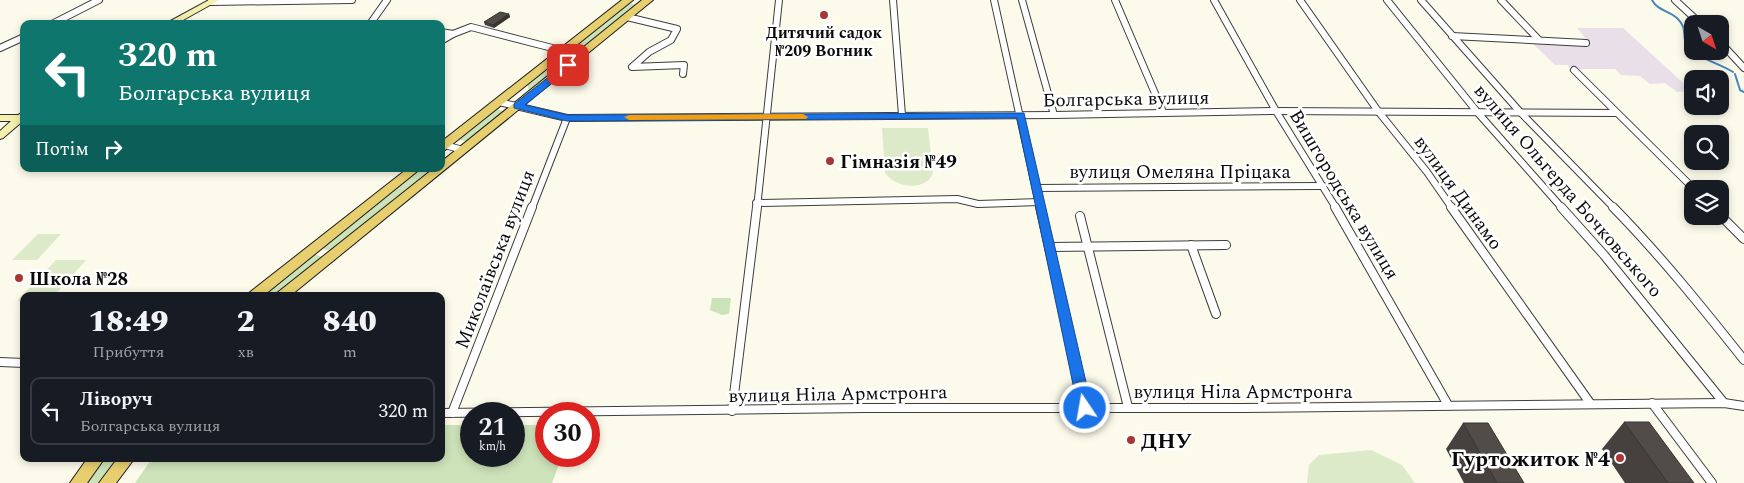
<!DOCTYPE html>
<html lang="uk">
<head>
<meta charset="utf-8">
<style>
  :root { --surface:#171b24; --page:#242831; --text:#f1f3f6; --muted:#9ea1a6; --line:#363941 }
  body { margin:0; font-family:Spectral,serif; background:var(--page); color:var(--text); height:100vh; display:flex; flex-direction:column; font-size:19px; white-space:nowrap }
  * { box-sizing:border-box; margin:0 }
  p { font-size:16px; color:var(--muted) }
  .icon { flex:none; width:28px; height:28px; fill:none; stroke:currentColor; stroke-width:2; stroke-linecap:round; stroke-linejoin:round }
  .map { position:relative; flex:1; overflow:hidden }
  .panel { position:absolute; left:20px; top:292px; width:425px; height:170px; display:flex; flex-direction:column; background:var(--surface); border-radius:10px; box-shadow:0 2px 8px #0003 }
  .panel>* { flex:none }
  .top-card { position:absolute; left:20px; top:20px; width:425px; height:152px; border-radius:10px; box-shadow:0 2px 8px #0003; background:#0f766e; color:#fff; overflow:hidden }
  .needle { width:32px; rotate:141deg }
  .tools { position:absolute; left:1684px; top:15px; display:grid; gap:10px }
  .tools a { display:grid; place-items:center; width:45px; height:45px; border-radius:10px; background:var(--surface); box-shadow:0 2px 8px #0003; font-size:25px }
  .speed { position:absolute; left:460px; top:402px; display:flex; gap:10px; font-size:25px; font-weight:700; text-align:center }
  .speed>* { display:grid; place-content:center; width:65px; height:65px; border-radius:50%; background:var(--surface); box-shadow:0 2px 8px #0003; line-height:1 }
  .speed small { font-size:12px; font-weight:400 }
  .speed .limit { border:8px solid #d22; background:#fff; color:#111 }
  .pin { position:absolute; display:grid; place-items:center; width:42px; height:42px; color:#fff; margin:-21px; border-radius:10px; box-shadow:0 2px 8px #0006 }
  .me { position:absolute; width:55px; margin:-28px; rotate:348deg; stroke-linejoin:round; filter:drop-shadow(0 0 4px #0008) }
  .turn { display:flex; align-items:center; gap:18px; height:105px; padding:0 15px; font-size:22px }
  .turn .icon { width:65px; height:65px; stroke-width:2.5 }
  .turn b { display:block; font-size:35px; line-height:42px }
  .then { display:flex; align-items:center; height:48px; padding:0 15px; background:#0003; gap:10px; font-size:19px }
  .eta { display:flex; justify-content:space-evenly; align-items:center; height:85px; text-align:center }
  .eta b { font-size:30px; font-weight:800; line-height:35px }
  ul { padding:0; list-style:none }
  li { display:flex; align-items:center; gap:15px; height:68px; margin:0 10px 8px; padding:0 5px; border:2px solid var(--line); border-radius:10px }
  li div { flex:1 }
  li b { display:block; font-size:19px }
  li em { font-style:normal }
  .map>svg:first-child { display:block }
  .industrial { fill:#e8dfe8 }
  .green { fill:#cce2b9 }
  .pitch { fill:#ddeac9 }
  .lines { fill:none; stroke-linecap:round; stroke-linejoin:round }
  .stream { stroke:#4687bb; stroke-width:2 }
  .street-far1-casing { stroke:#3d3d3d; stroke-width:8 }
  .street-casing { stroke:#3d3d3d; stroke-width:10 }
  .secondary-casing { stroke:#2c2c2c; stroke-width:2 }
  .primary-casing { stroke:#1b1b1b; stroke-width:2 }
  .street-far1 { stroke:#fff; stroke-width:6 }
  .street { stroke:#fff; stroke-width:8 }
  .secondary { fill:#f4efad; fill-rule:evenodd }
  .primary { fill:#e7cf70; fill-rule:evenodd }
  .wall { fill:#46413e }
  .shaded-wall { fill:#393532 }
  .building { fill:#514c48; stroke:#393532 }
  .route { fill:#1a73e8; stroke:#114b97 }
  .slow { fill:#f59e0b }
  .poi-dot { fill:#a73536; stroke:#fff; stroke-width:2 }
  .labels { text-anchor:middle; stroke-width:5; stroke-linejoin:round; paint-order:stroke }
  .far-poi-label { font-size:16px; font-weight:bold; fill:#0a0a0a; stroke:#fff }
  .street-label { font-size:19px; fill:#0a0a0a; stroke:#fff }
  .poi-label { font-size:19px; font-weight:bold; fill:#0a0a0a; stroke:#fff; text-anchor:start }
  .near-poi-label { font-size:22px; font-weight:bold; fill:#0a0a0a; stroke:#fff; text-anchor:start }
</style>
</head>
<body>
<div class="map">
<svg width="1744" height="483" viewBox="0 0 1744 483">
  <rect width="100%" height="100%" fill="#fcfaea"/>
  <path class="industrial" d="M1577,28H1623L1692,91L1677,92L1665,83L1650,84L1640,76L1621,75L1615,69H1571L1567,65H1555L1530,41L1587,40Z"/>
  <g class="green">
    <path d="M629,3L638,5L581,51L571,49Z"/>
    <path d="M568,51L578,54L530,93L527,84Z"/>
    <path d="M496,109L506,112L468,142L457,139Z"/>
    <path d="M420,169H435L333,252L321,248Z"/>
    <path d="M314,254L325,258L277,296H261Z"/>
    <path d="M712,298H731L729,314L722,315L710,310Z"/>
    <path d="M441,425H471V456H514V425H546V456H562L552,483H135L151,460L179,462L185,459H441Z"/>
    <path d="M102,459H121L104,483H85Z"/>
  </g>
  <g class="pitch">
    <path d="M882,128H928L933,173C926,192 895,188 885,173Z"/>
    <path d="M38,234H61L37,260H12Z"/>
    <path d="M56,260H86L54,296H24V301H17Z"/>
    <path d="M1371,450L1402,465L1415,483H1307L1309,465L1319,455Z"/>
  </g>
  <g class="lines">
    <g class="stream">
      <path d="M1652,0C1658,11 1668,10 1677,18C1688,29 1682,34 1686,43C1691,56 1721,64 1733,72"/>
      <path d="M1735,74L1740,90L1744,92"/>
    </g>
    <defs>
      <g id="street-far1">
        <path d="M893,0L902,115"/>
        <path d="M994,0L1040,208"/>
        <path d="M1022,0L1054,115"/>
        <path d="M1115,0L1163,112"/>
        <path d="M1214,0L1276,111L1336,208"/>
        <path d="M1300,0L1378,111L1427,172L1452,208"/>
        <path d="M1387,0L1478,113L1562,208"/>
        <path d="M1421,0L1521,113L1614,208"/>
        <path d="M1501,0L1539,40"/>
        <path d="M1675,0L1701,24"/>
        <path d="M211,2L352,0"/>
        <path d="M627,17L677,29L671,40L649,52L632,67L684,65L683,74"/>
        <path d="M52,24L99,0"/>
        <path d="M370,24L387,0"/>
        <path d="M441,32L453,34L471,27L564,51"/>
        <path d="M1452,36L1586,43"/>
        <path d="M441,41L453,34"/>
        <path d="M1720,42L1744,68"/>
        <path d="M0,48L24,37"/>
        <path d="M1574,70L1694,189"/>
        <path d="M499,102L567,118L1054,115L1276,111L1616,113"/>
        <path d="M441,144L463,150"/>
        <path d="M1037,188L1323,186"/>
        <path d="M756,203L957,199L978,204L1040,202"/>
        <path d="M532,208L567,118"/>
        <path d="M757,208L779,0"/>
      </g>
      <g id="street">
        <path d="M1040,207L1085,408"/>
        <path d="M1335,207L1448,405"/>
        <path d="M1451,207L1590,403"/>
        <path d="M1561,207L1604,255L1724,403"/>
        <path d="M1613,207C1660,255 1702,307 1744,360"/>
        <path d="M1720,215L1744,239"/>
        <path d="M1080,216L1128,407"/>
        <path d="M1191,245L1216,314"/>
        <path d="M1051,247L1226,245"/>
        <path d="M0,362L24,363"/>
        <path d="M1652,403L1712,483"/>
        <path d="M732,411L757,207"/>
        <path d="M441,413L865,408H1242L1724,403L1744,406"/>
        <path d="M452,413L532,207"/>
      </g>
      <g id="secondary">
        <path d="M209,0H219L176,24H165Z"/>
        <path d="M24,112V120L3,138L0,139V131L11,121H0V115H18Z"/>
      </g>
      <g id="primary">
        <path d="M622,0H633L445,150L441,151V142Z"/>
        <path d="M642,0H653L290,296H276L277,293L433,169H441V162Z"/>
        <path d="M407,169H420L263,296H248L249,293Z"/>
        <path d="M87,459H104L87,483H70Z"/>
        <path d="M117,459H134L116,483H99Z"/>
      </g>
    </defs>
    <use href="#street-far1" class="street-far1-casing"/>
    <use href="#street" class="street-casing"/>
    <use href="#secondary" class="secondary-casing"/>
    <use href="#primary" class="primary-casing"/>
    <use href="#street-far1" class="street-far1"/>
    <use href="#street" class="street"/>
    <use href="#secondary" class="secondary"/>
    <use href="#primary" class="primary"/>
  </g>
  <g class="wall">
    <path d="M509,14L510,17L494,28L485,25L484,22Z"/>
    <path d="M1624,422L1694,483H1625L1602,449Z"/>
    <path d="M1463,423L1524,483H1464L1446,449Z"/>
  </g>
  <path class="shaded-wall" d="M509,14L510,17L494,28L493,25Z"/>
  <g class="building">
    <path d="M500,12L509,14L493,25L484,22Z"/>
    <path d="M302,293L313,296H299Z"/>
    <path d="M1624,422H1649L1694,483H1668Z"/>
    <path d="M1463,423H1488L1524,483H1497Z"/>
  </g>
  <path class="route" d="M568,62L572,63V67L525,105L567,115L1024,113L1092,408L1090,411L1085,413L1080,411L1078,408L1017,118L567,121L514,108V104Z"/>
  <path class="slow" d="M803,114L808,117L806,119L629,120L624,117L629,115Z"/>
  <g class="poi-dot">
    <circle cx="824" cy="15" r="5"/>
    <circle cx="830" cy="161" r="5"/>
    <circle cx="19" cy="278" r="5"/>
    <circle cx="1131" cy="440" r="5"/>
    <circle cx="1620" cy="458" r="5"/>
  </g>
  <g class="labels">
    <g class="far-poi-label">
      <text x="824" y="38">Дитячий садок<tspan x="824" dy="18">№209 Вогник</tspan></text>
    </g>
    <g class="street-label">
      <text transform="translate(1126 98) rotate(-1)" y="7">Болгарська вулиця</text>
      <text x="1180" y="178">вулиця Омеляна Пріцака</text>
      <text transform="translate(1569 190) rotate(49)" y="7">вулиця Ольгерда Бочковського</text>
      <text transform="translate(1459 192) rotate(54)" y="7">вулиця Динамо</text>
      <text transform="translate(1345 194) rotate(59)" y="7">Вишгородська вулиця</text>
      <text transform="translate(494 259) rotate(-69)" y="7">Миколаївська вулиця</text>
      <text x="1243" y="398">вулиця Ніла Армстронга</text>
      <text transform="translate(838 393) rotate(-1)" y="7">вулиця Ніла Армстронга</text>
    </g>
    <g class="poi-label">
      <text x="840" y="168">Гімназія №49</text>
      <text x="29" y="285">Школа №28</text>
    </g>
    <g class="near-poi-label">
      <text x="1141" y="448">ДНУ</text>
      <text x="1610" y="466" text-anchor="end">Гуртожиток №4</text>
    </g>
  </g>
</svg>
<div class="tools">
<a><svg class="needle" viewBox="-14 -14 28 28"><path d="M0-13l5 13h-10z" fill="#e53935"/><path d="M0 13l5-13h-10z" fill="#9ea1a6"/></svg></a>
<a><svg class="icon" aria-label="sound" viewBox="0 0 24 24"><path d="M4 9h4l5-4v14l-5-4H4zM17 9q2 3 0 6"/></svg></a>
<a><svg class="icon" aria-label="search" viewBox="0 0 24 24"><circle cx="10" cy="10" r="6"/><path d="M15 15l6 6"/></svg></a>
<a><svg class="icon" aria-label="layers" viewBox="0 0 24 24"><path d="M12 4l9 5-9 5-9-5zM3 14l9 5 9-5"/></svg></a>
</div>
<div class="speed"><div>21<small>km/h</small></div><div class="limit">30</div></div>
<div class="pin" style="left:568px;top:65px;background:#d93025"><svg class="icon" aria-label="arrive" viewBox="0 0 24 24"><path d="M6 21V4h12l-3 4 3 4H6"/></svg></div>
<svg class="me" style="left:1085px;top:408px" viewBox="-20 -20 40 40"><circle r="17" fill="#1a73e8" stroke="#fff" stroke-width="3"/><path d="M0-11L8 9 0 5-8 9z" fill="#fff"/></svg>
<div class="top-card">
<div class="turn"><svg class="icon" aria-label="left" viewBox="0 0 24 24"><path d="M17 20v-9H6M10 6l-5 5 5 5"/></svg><div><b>320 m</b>Болгарська вулиця</div></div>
<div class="then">Потім<svg class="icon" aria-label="right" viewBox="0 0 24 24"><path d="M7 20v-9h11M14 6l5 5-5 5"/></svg></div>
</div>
<section class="panel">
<div class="eta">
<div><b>18:49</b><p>Прибуття</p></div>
<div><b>2</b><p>хв</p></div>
<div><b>840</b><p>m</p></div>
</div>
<ul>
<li><svg class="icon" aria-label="left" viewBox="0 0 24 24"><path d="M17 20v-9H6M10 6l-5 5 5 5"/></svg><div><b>Ліворуч</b><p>Болгарська вулиця</p></div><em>320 m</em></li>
</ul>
</section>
</div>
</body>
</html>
